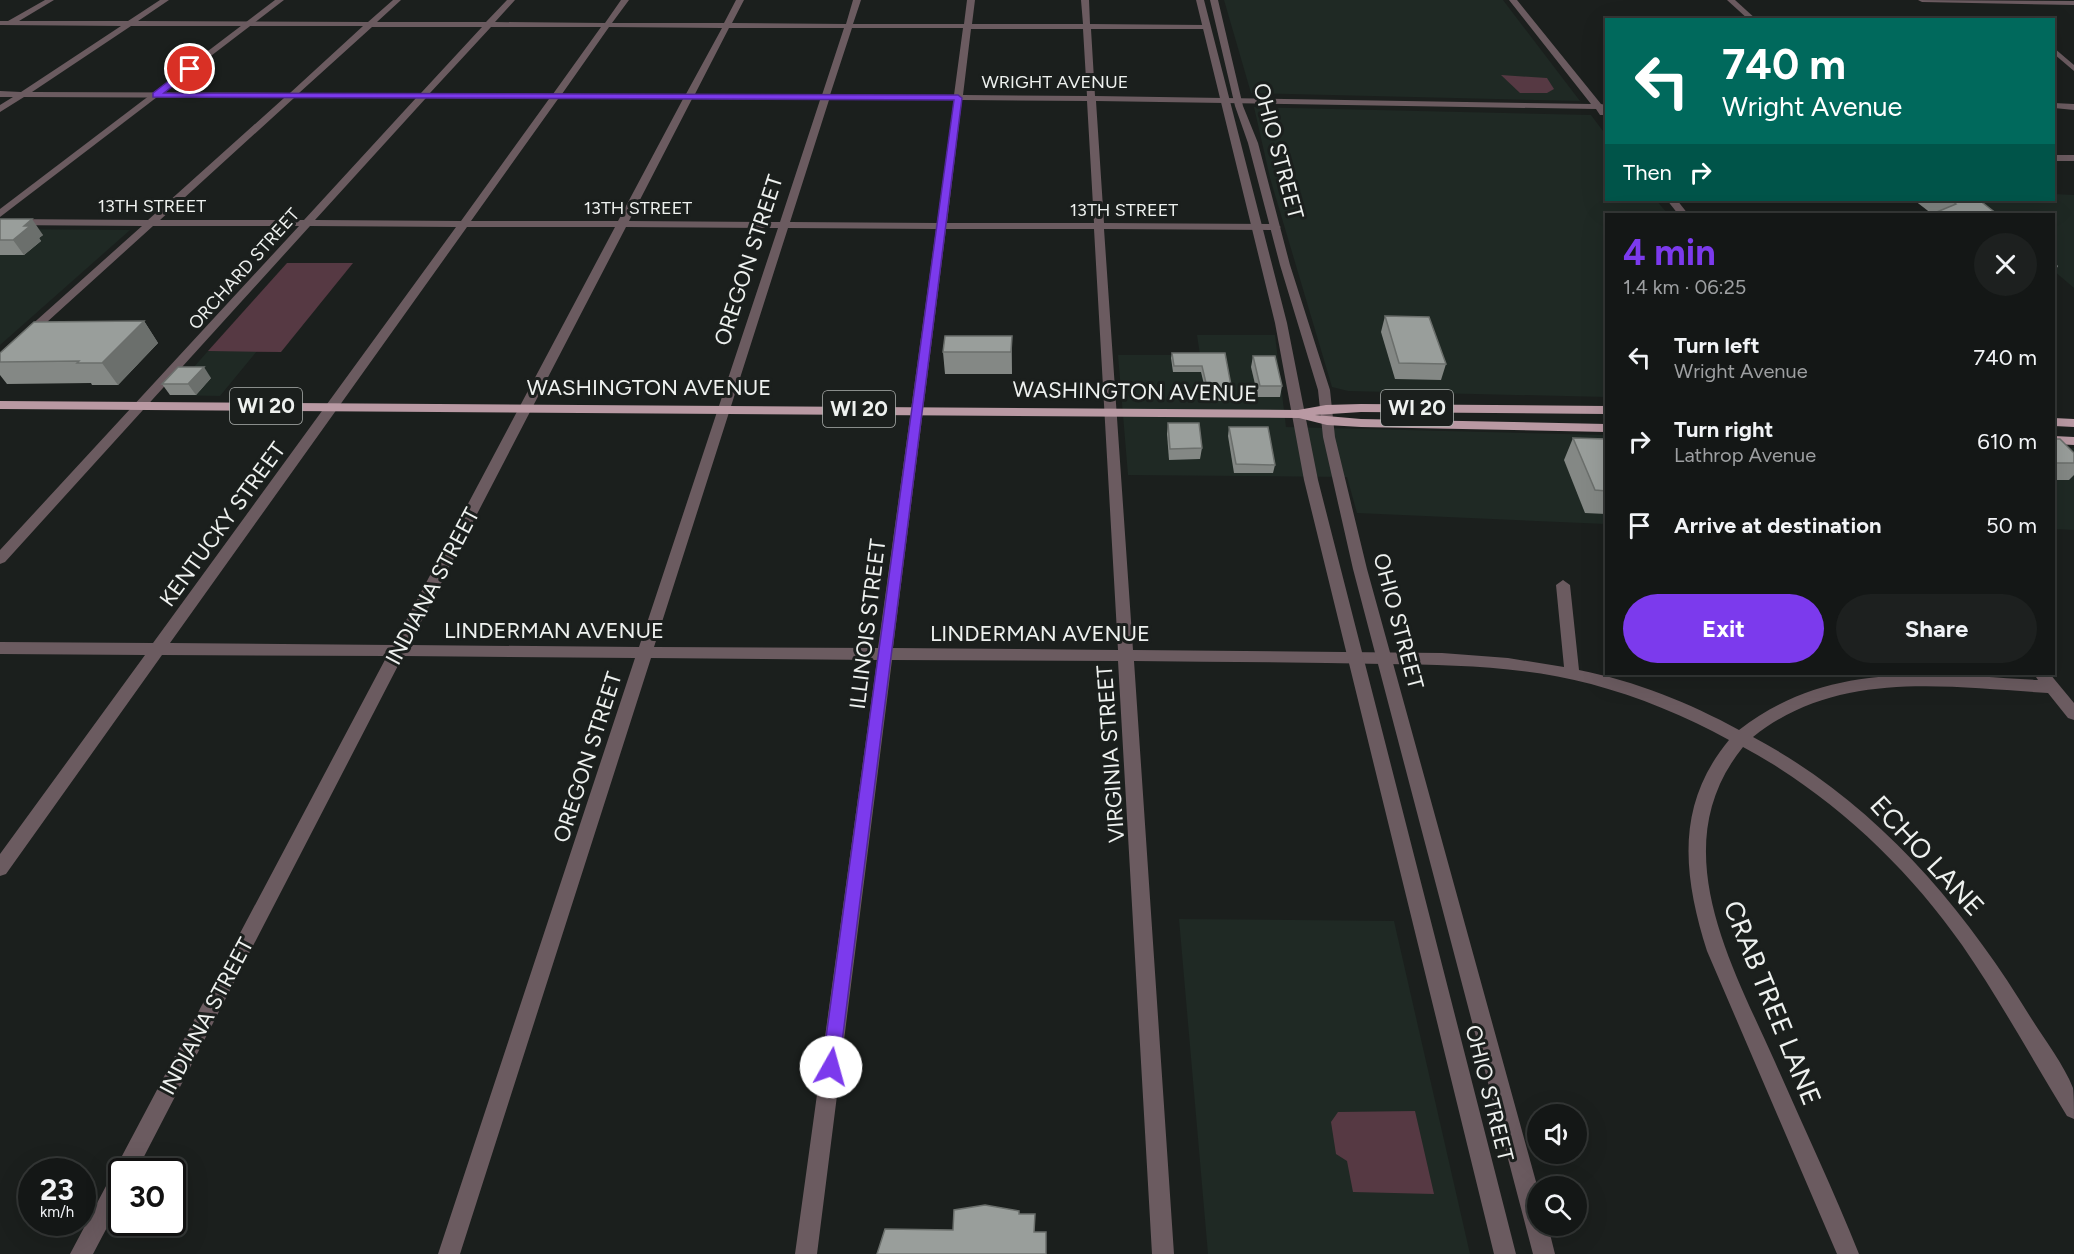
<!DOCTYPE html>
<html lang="en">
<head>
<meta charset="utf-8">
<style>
  :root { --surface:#141716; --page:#1d201f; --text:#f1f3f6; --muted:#9d9fa1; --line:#333635; --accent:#7c3aed }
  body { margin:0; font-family:Figtree,sans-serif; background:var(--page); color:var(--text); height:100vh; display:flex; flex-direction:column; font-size:22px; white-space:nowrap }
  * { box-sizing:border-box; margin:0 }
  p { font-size:20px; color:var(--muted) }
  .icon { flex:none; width:33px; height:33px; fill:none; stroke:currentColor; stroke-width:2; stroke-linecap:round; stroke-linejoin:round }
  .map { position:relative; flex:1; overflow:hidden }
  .sheet { position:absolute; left:1605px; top:213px; width:450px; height:462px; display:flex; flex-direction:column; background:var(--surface); border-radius:0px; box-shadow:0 6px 24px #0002,0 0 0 2px var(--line) }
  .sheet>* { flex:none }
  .top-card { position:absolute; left:1605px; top:18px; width:450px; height:183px; border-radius:0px; box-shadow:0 6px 24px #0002,0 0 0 2px var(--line); background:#00695c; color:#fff; overflow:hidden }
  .tools { position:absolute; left:1527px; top:1104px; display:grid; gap:12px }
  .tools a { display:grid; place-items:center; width:60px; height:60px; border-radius:50%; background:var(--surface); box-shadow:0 6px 24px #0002,0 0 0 2px var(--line); font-size:30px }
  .speed { position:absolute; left:18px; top:1158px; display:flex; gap:12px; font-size:30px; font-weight:700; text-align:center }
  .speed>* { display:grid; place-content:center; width:78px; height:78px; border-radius:50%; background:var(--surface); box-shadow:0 6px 24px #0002,0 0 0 2px var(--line); line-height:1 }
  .speed small { font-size:15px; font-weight:400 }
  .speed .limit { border:3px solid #111; border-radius:9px; background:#fff; color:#111 }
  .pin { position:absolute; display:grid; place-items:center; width:51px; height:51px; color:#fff; margin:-26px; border:3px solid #fff; border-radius:50%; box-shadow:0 2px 6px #0007 }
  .me { position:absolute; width:66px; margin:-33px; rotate:7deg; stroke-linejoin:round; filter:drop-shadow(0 0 4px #0008) }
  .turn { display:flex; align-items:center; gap:21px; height:126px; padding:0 18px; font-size:27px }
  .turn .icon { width:78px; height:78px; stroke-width:2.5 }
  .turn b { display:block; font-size:42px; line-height:51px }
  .then { display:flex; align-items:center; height:57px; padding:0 18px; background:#0003; gap:12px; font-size:22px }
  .round { display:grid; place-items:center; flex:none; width:63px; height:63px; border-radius:32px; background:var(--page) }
  .summary { display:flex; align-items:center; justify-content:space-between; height:102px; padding:0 18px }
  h1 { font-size:36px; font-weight:700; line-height:45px; color:var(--accent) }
  .action { display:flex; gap:12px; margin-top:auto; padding:12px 18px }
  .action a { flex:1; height:69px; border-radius:36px; background:var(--accent); color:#fff; font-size:24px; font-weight:700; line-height:69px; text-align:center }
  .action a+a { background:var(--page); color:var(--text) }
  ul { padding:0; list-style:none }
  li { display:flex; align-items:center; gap:18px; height:84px; padding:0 18px }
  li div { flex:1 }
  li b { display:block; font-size:22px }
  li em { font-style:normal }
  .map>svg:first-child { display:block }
  .built { fill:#1f2924 }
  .green { fill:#563943 }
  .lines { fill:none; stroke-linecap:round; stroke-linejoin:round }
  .minor { fill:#6b5b60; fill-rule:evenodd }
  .tertiary { fill:#6b5b60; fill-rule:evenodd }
  .primary { fill:#b999a3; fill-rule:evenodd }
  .wall { fill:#848885 }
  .shaded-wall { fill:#6b6f6c }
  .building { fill:#999e9b; stroke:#6b6f6c; stroke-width:1.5 }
  .route { fill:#7c3aed; stroke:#51269a; stroke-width:1.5 }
  .labels { text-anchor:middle; stroke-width:6; stroke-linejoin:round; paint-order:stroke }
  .far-street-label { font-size:18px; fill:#eef1ef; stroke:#1b1f1d }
  .shield { fill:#1b1f1d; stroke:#afb2b0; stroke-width:1.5 }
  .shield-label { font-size:21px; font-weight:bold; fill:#eef1ef }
  .street-label { font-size:22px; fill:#eef1ef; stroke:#1b1f1d }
  .near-street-label { font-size:27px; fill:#eef1ef; stroke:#1b1f1d }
</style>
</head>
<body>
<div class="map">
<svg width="2074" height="1254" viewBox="0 0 2074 1254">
  <rect width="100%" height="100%" fill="#1b1f1d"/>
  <g class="built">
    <path d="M1224,0H1503L1580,101L1251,93Z"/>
    <path d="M1254,107L1591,115L1606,135V200H1656L1668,214H1606V397L1348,391L1332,387L1270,178Z"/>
    <path d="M2054,194L2074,195V288L2054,271V214H1986L1969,200H2054Z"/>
    <path d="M0,229L130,230L0,345Z"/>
    <path d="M1197,335H1275L1286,427L1606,435V524L1357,513L1347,477L1128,475L1118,355H1200Z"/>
    <path d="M208,351H257L220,396L169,395Z"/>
    <path d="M2054,447L2074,448V530L2054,529Z"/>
    <path d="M1179,919L1394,921L1470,1254H1208Z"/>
  </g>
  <g class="green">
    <path d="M1501,75L1547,78L1554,89L1547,93H1520Z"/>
    <path d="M287,263H353L281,352L208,351Z"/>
    <path d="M1415,1111L1434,1194L1353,1192L1347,1161L1336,1154L1331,1122L1338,1112Z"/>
  </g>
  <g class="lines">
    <g class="minor">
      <path d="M45,0H54L19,21H128L160,0H169L138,21L368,22L393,0H401L377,22H486L507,0H515L495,22L605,23L621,0H629L612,23H724L736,0H744L732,23L846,24L853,0H861L853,24H964L967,0H975L972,24H1083L1081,0H1089L1090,24L1206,25L1210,27L1206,29H1091L1095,96L1591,104L1509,0H1517L1601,104L1606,105V115H1600L1596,109L1096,101L1104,223L1276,224L1281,227L1276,230L1104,229L1133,650L1442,653L1508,658L1564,667L1556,585L1563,580L1570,585L1579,670C1635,681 1690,703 1739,730C1828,660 1933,674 2038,680L2034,674H2050L2074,703V720L2068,718L2048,693C1947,687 1838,669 1753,737C1873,801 1961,903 2031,1018C2044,1039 2064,1065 2073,1088C2074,1096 2074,1110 2074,1119L2067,1116C2032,1059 2000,1000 1962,945C1906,865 1829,793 1743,747C1663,846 1731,963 1775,1062C1803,1126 1833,1189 1859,1254H1837L1707,951C1683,875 1675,805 1729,740C1686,716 1639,697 1591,684C1523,666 1453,665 1384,664C1300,662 1217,662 1134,661L1174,1254H1152L1118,661L892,660L817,1254H795L877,660L651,658L460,1254H438L635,658L403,656L136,1172H122V1199L93,1254H70L387,656L162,655L6,874L0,876V854L145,655L0,654V642L153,643L456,227L310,226L5,562L0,564V550L299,226H153L4,361L0,363V353L142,226L0,225V219L148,220L284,98L24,97L0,112V105L13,97H0V91L21,92L121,26L0,25V21H8ZM131,26H363L290,93L32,92ZM372,27H482L421,93H299ZM491,27H601L553,94L430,93ZM609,27L722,28L686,94H562ZM729,28H844L822,95L695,94ZM852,28H963L954,95H830ZM971,29H1083L1087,96L963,95ZM294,98H416L304,220H160ZM426,98L549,99L461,221L315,220ZM558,99H683L618,221H471ZM692,99L820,100L780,222L629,221ZM829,100H954L937,223L790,222ZM962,100L1087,101L1094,223H947ZM467,227H615L393,645L170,643ZM626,227L778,228L639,647L409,645ZM788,228L936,229L878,648L654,647ZM946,229H1094L1118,650L893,648Z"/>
      <path d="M1727,0H1735L1757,20H1749Z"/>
      <path d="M1918,0L2074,1V5L1922,2Z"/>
      <path d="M2054,48L2074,65V71L2054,54Z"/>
      <path d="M2054,103L2074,104V110L2054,108Z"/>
      <rect x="2054" y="155" width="20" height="6"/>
      <path d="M1667,200H1677L1688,214H1678Z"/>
    </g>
    <g class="tertiary">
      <path d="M275,0H284L0,217V209Z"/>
      <path d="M1196,0H1204L1287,323L1318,480L1516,1254H1494L1304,480L1275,323Z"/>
      <path d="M1210,0H1218L1243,106L1258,143L1290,265L1330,390L1335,437L1367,569L1538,1189V1226H1548L1555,1254H1533L1353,569L1323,437L1318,390L1280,265L1248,143L1235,106Z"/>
    </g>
    <g class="primary">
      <path d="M0,401L1298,410L1326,405L1361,404L1606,406V414L1361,412L1315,415L1361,419L1606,424V432L1361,427L1327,425L1299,418L0,409Z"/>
      <path d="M2054,418L2074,419V427L2054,426Z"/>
      <path d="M2054,436L2074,437V445L2054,444Z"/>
    </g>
  </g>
  <g class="wall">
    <path d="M1914,200H1979L1932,214Z"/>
    <path d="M0,219L43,235L39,238L41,241L24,255H0Z"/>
    <path d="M2054,262L2058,266L2054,273Z"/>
    <path d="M1385,316L1446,364L1441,380L1395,379L1381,332Z"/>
    <path d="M144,321L158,343L118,385H92L91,383L7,384L0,375V353Z"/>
    <path d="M1012,336V374H945L943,352Z"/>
    <path d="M1172,353H1225L1233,396L1232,401H1208L1201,372H1173L1171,358Z"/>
    <path d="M1253,356L1282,386L1280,397H1258L1251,367Z"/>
    <path d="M211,378L196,395H170L162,384Z"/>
    <path d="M1168,423L1202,448L1200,459L1169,460L1167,434Z"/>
    <path d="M1229,427L1275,465L1273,473H1234L1228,436Z"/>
    <path d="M1573,438L1606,439V514L1585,513L1564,460Z"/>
    <path d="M2054,439L2074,453V475L2069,480H2054Z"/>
  </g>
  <g class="shaded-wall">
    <path d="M32,219L43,235L39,238L41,241L24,255L13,240L24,226Z"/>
    <path d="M144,321L158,343L118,385L102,363Z"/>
    <path d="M1012,336V374L1011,352Z"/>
    <path d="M204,367L211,378L196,395L188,384Z"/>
  </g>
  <g class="building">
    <path d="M1951,200H1979L1997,214H1932L1956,204Z"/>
    <path d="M0,219H32L24,226H30L13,240H0Z"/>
    <path d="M1385,316L1429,317L1446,364L1399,363Z"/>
    <path d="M144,321L102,363H77L79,361L0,362V353L34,322Z"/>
    <path d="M945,336H1012L1011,352H943Z"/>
    <path d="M1172,353H1225L1233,396H1209L1202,366H1174Z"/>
    <path d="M1253,356H1275L1282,386H1260Z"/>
    <path d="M178,367H204L188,384H162Z"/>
    <path d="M1168,423H1199L1202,448L1170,449Z"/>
    <path d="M1229,427H1268L1275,465L1236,464Z"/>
    <path d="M1573,438L1606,439V491L1595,490Z"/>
    <path d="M2054,439H2060L2074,453V463H2054Z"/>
    <path d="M985,1205L1019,1211V1214H1035L1034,1232H1046V1254H877L885,1229L953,1230L954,1210Z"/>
  </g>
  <path class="route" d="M187,67L194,69L164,93L958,95L962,98L838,1074L831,1077L824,1074L822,1067L954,100L153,97V93Z"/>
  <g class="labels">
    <g class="far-street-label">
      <text x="1055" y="88">WRIGHT AVENUE</text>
      <text x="152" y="212">13TH STREET</text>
      <text x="638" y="214">13TH STREET</text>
      <text x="1124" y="216">13TH STREET</text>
      <text transform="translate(244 269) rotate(-48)" y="6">ORCHARD STREET</text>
    </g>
    <g class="shield">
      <rect x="230" y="388" width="72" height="36" rx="4.5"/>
      <rect x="1381" y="390" width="72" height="36" rx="4.5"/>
      <rect x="823" y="391" width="72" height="36" rx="4.5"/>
    </g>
    <g class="shield-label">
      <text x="266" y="413">WI 20</text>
      <text x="1417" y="415">WI 20</text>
      <text x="859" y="416">WI 20</text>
    </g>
    <g class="street-label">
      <text transform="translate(1279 151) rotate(75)" y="8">OHIO STREET</text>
      <text transform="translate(748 260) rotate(-72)" y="8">OREGON STREET</text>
      <text x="649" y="395">WASHINGTON AVENUE</text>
      <text transform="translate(1135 391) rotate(1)" y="8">WASHINGTON AVENUE</text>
      <text transform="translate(222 524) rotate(-54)" y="8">KENTUCKY STREET</text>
      <text transform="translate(432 586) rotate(-62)" y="8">INDIANA STREET</text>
      <text transform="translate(1399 621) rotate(75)" y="8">OHIO STREET</text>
      <text transform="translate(867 624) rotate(-83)" y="8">ILLINOIS STREET</text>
      <text x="554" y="638">LINDERMAN AVENUE</text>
      <text x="1040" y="641">LINDERMAN AVENUE</text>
      <text transform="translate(1110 754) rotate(-94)" y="8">VIRGINIA STREET</text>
      <text transform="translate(587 757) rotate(-72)" y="8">OREGON STREET</text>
      <text transform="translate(206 1016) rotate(-62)" y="8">INDIANA STREET</text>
      <text transform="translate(1490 1093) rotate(76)" y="8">OHIO STREET</text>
    </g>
    <g class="near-street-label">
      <text transform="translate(1927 856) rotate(47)" y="9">ECHO LANE</text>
      <text transform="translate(1772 1003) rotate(68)" y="9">CRAB TREE LANE</text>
    </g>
  </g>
</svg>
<div class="tools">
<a><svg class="icon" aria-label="sound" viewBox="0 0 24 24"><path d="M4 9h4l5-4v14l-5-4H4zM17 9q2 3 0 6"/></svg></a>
<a><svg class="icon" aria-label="search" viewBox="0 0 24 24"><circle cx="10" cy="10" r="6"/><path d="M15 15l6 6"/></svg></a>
</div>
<div class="speed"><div>23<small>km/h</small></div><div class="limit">30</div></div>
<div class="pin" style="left:190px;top:69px;background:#d93025"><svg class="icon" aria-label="arrive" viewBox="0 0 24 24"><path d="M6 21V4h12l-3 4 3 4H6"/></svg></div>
<svg class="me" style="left:831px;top:1067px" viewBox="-20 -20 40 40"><circle r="19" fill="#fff"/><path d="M0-13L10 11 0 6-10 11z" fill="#7c3aed"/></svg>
<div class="top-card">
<div class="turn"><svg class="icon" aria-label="left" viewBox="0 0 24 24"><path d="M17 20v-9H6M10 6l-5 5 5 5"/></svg><div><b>740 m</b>Wright Avenue</div></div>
<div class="then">Then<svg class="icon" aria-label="right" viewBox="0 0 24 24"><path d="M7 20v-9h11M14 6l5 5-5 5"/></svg></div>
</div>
<section class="sheet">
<div class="summary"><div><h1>4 min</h1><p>1.4 km · 06:25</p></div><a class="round"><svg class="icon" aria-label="close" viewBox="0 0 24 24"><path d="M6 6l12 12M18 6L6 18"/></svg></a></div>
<ul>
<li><svg class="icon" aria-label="left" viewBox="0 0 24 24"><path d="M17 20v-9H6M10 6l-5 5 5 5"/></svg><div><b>Turn left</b><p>Wright Avenue</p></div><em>740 m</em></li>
<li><svg class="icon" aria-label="right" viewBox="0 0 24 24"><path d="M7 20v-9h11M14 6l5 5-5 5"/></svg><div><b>Turn right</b><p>Lathrop Avenue</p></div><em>610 m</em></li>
<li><svg class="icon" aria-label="arrive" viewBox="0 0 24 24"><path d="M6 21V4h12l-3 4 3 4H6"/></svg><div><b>Arrive at destination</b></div><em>50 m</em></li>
</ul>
<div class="action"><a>Exit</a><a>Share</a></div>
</section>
</div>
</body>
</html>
